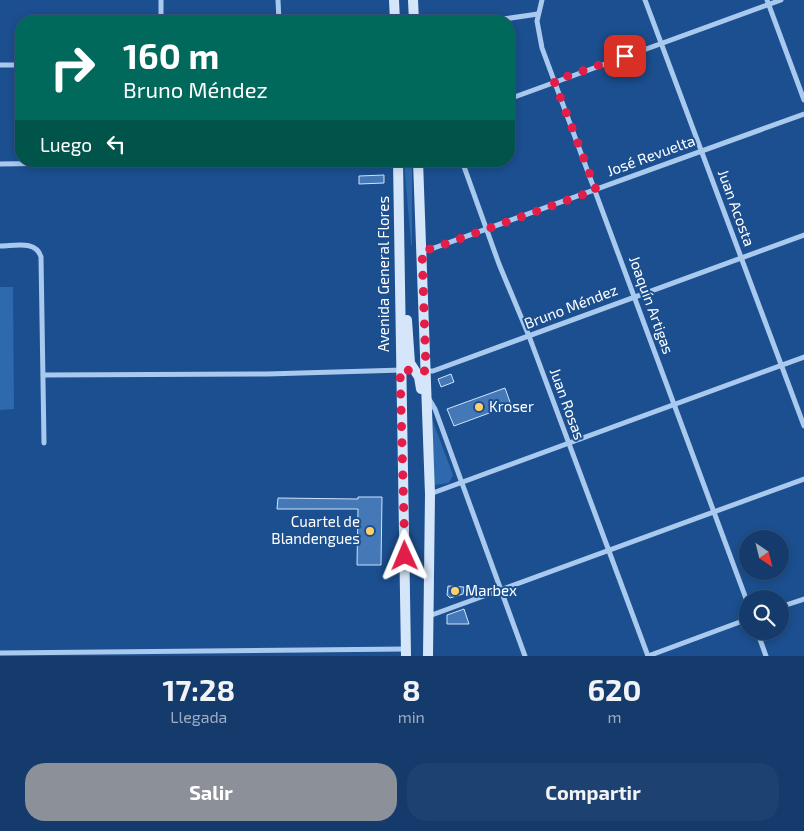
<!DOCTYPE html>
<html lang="es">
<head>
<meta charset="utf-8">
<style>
  :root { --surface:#143b6b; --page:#1d4271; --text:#f1f3f6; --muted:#9dadc1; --line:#33557e; --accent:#8c9099 }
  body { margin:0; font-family:"Exo 2",sans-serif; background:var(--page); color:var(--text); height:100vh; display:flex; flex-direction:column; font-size:19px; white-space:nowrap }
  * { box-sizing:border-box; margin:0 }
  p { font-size:16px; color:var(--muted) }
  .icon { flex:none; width:28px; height:28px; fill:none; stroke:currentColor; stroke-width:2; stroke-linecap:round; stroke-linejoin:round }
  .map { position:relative; height:656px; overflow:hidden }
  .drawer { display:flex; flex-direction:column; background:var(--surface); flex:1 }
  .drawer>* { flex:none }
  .guide { position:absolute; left:15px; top:15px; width:500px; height:152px; border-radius:20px; box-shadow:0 2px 8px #0003,0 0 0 1px var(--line); background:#00695c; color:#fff; overflow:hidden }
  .needle { width:32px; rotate:145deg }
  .tools { position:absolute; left:739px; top:530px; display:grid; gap:10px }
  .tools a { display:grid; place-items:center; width:50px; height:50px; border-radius:50%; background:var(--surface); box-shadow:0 2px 8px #0003,0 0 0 1px var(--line); font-size:25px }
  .pin { position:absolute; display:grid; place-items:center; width:42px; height:42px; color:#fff; margin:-21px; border-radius:10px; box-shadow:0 2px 8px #0006 }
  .me { position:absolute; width:55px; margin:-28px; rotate:359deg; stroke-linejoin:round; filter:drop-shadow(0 0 4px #0008) }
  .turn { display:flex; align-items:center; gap:18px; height:105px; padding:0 25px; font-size:22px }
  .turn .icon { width:65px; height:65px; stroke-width:2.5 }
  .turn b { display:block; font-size:35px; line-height:42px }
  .then { display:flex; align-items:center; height:48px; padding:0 25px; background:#0003; gap:10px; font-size:19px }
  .eta { display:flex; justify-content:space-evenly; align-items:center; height:85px; text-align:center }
  .eta b { font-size:30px; font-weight:700; line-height:35px }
  .primary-button { display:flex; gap:10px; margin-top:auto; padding:10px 25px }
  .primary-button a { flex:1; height:58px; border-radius:20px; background:var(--accent); color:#fff; font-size:20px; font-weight:700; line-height:58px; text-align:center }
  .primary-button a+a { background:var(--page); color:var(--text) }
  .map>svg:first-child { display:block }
  .green { fill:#2e69ad }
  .building { fill:#4478b7; stroke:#cfe3fa }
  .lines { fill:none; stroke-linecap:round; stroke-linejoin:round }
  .street { stroke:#a9c9ee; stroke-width:5 }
  .secondary { stroke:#d6e6fa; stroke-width:10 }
  .route { stroke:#e11d48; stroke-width:9; stroke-dasharray:0 16.2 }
  .poi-dot { fill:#ffd166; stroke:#1b4f8f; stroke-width:2 }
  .labels { text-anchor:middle; stroke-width:4; stroke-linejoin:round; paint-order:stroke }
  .street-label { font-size:15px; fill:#fff; stroke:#1b4f8f }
  .poi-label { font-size:15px; fill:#fff; stroke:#1b4f8f; text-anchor:start }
</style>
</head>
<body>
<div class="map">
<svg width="804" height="656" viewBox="0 0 804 656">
  <rect width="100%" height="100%" fill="#1b4f8f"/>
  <g class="green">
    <path d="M404,161H412V245L411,244Z"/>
    <path d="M0,287H13L14,409L0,410Z"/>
    <path d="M432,419L453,475L449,483L434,485Z"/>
  </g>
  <g class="building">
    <path d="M384,175V183L359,184V176Z"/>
    <path d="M451,374L454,382L441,387L438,379Z"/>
    <path d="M505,388L511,405L454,426L447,409Z"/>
    <path d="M358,497H382L381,565H357L358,509H277L278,498L358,499Z"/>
    <path d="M448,586L464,587L463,594L450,598L447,595Z"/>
    <path d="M464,609L469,624H447V615Z"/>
  </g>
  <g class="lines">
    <g class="street">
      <path d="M161,0V21"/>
      <path d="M278,0L279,21"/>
      <path d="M542,0L537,21L542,48L748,604"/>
      <path d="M645,0L804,426"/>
      <path d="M767,0L804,100"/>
      <path d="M490,21L538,14"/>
      <path d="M0,65H21"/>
      <path d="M509,99L781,0"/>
      <path d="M462,161L499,264L529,336L648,656"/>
      <path d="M0,164L210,161"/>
      <path d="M0,246C15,246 36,240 41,257L44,443"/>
      <path d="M422,251L434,248L804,114"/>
      <path d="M424,371H433L804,235"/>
      <path d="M44,375L267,374L403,370"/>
      <path d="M429,399L435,409L525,656"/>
      <path d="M430,494L804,357"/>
      <path d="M780,607L804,599"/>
      <path d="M429,616L804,479"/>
      <path d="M757,631L766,656"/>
      <path d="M0,653L406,649"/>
      <path d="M648,656L748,619"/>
    </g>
    <g class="secondary">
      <path d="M394,0L395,21"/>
      <path d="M413,0L414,21"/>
      <path d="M398,161L406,656"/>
      <path d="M418,161L430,494L428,656"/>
      <path d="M407,320L410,363L419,377L421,389"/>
    </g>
  </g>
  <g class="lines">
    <path class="route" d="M405,556L400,370L426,371L422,251L434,248L596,190L554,81L625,56"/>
  </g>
  <g class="poi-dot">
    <circle cx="479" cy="407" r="5"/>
    <circle cx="370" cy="531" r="5"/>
    <circle cx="455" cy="591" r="5"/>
  </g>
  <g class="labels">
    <g class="street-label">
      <text transform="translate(651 156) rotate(-20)" y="5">José Revuelta</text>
      <text transform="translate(736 208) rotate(70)" y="5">Juan Acosta</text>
      <text transform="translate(384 274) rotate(-90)" y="5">Avenida General Flores</text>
      <text transform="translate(651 305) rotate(70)" y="5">Joaquín Artigas</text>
      <text transform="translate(571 307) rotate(-21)" y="5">Bruno Méndez</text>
      <text transform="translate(567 404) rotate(70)" y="5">Juan Rosas</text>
    </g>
    <g class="poi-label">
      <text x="489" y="412">Kroser</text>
      <text x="360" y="527" text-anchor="end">Cuartel de<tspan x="360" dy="17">Blandengues</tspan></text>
      <text x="465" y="596">Marbex</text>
    </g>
  </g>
</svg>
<div class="tools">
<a><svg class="needle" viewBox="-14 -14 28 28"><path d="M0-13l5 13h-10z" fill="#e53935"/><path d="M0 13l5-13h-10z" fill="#9dadc1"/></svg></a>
<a><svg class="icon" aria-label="search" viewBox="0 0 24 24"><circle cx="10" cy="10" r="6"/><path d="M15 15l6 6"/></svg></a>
</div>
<div class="pin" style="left:625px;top:56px;background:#d93025"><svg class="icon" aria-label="arrive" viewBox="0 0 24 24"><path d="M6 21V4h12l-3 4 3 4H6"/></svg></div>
<svg class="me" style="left:405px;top:556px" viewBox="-20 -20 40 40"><path d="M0-17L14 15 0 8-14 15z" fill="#e11d48" stroke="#fff" stroke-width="4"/></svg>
<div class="guide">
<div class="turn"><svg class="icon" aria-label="right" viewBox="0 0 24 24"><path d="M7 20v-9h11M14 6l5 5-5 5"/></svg><div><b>160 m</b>Bruno Méndez</div></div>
<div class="then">Luego<svg class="icon" aria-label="left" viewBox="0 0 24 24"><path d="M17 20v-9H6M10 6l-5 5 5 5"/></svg></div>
</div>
</div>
<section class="drawer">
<div class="eta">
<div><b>17:28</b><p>Llegada</p></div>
<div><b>8</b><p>min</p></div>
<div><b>620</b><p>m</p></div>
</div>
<div class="primary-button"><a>Salir</a><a>Compartir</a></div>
</section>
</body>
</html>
